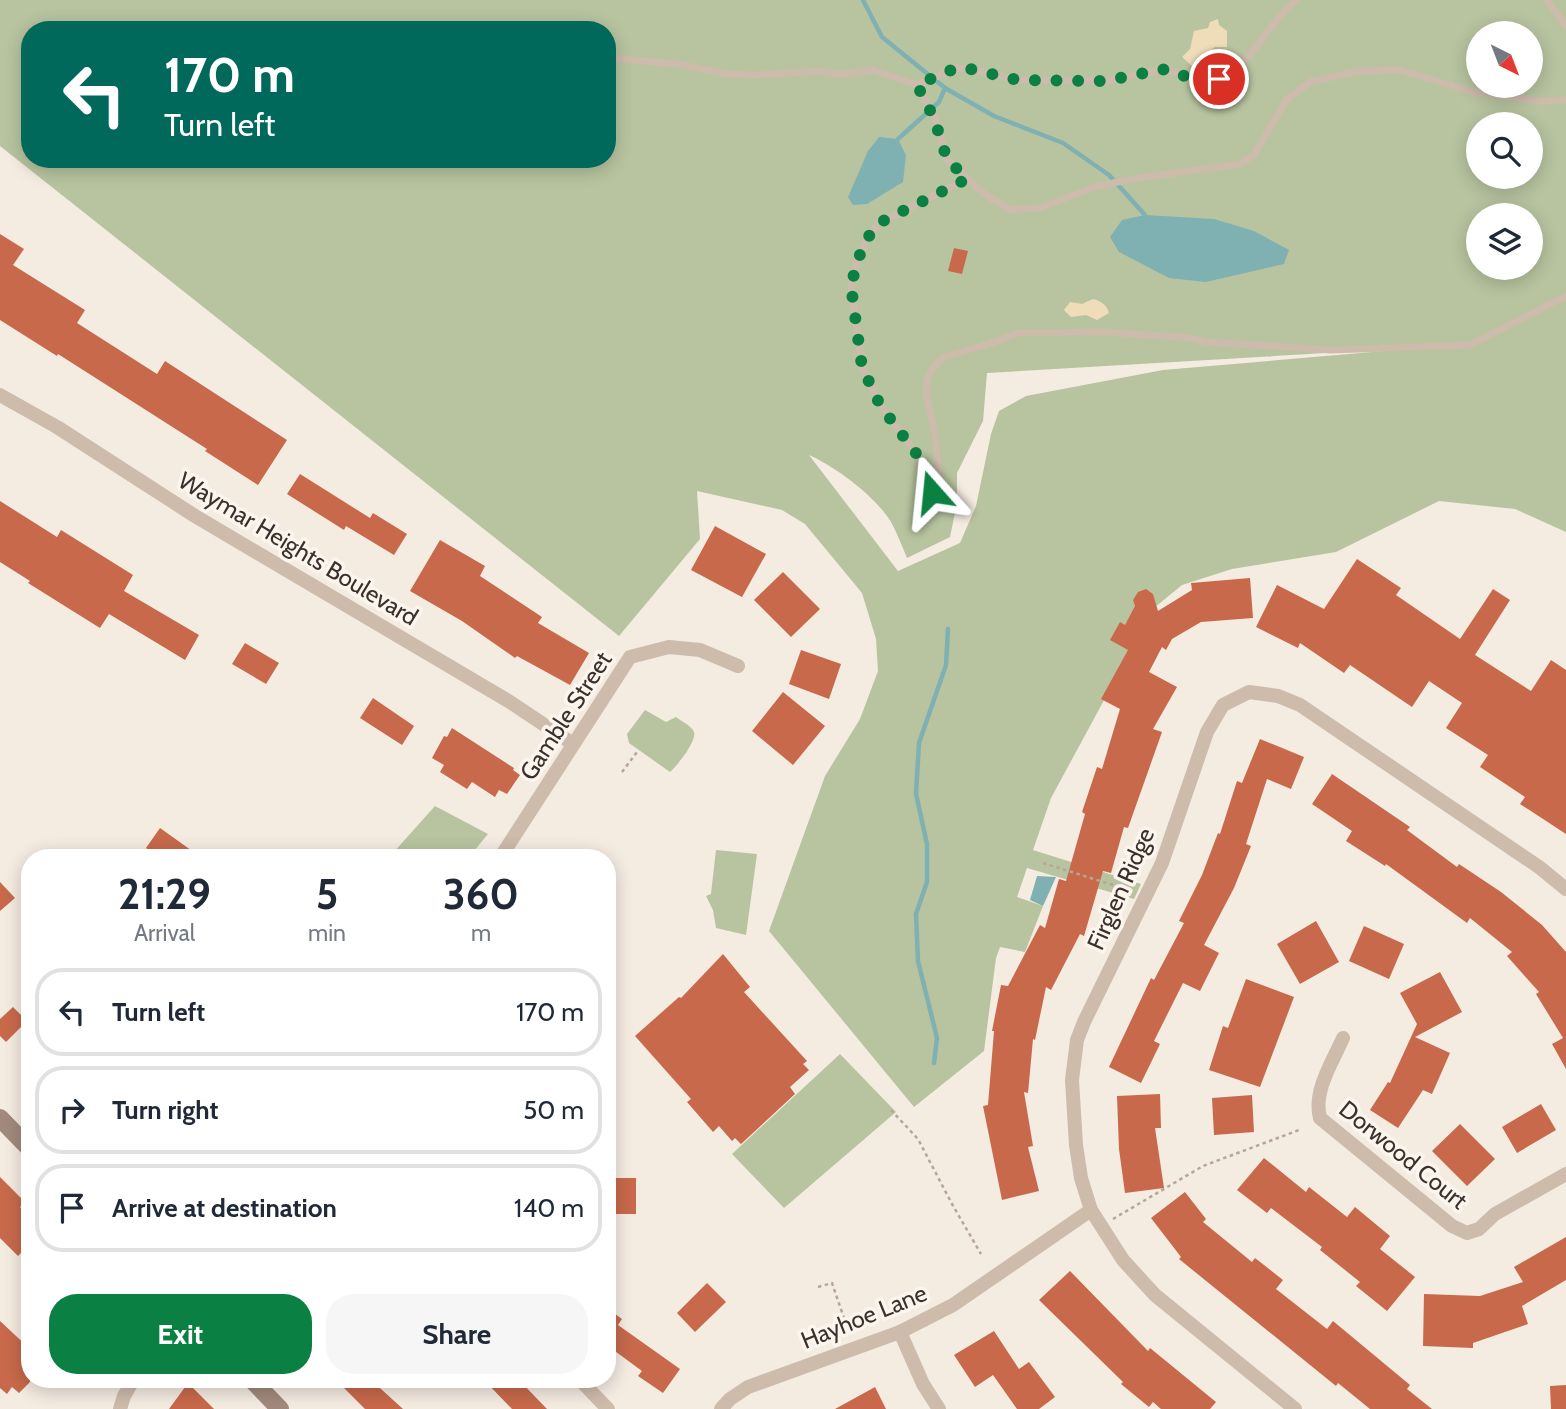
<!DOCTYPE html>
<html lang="en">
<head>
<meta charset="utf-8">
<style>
  :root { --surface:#fff; --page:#f6f6f7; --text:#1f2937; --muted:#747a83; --line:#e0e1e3; --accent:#0b8043 }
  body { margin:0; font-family:Cabin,sans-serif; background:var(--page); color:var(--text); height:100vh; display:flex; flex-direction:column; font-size:26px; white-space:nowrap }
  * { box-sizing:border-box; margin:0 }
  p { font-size:23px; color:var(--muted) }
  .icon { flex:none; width:38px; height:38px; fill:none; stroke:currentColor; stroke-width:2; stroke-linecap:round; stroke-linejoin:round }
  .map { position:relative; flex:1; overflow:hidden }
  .sheet { position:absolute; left:21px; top:849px; width:595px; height:539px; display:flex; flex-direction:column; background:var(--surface); border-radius:28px; box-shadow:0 4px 18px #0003 }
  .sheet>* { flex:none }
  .guide { position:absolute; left:21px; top:21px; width:595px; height:147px; border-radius:28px; box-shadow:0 4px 18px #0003; background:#00695c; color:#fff; overflow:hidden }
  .needle { width:46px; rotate:138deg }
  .tools { position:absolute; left:1466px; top:21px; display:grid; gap:14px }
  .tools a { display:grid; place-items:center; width:77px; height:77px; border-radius:50%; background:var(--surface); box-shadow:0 4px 18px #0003; font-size:35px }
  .pin { position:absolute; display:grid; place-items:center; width:60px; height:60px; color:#fff; margin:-30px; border:4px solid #fff; border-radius:50%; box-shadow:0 2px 7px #0007 }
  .me { position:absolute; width:77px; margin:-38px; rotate:342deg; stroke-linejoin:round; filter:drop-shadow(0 0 5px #0008) }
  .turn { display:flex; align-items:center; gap:24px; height:147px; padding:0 28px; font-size:32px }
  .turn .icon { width:91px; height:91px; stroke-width:2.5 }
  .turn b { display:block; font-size:49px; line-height:60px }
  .eta { display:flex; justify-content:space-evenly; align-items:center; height:119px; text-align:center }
  .eta b { font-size:42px; font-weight:700; line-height:49px }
  .button { display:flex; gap:14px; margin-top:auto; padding:14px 28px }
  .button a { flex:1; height:80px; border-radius:28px; background:var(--accent); color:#fff; font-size:28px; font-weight:700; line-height:80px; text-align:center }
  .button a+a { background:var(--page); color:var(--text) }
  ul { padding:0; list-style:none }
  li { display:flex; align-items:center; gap:21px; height:88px; margin:0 14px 10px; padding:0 14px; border:4px solid var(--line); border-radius:28px }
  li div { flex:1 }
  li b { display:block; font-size:26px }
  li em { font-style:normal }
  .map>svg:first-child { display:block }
  .green { fill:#b8c4a0; fill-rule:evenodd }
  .sand { fill:#efdcb8 }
  .water { fill:#7fb0b2 }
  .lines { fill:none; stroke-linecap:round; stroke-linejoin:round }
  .stream { stroke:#7fb0b2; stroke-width:4.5 }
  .building { fill:#c8694b }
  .path { stroke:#b9a596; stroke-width:2.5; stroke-dasharray:3.5 3.5; stroke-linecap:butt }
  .lane { stroke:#cdbbac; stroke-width:7 }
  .street { stroke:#cdbbac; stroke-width:14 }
  .secondary { stroke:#a18a7d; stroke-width:18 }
  .route { stroke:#0b8043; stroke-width:12; stroke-dasharray:0 21.6 }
  .labels { text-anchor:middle; stroke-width:7; stroke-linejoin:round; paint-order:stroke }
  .street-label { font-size:24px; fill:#3b302b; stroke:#fbf5ee }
</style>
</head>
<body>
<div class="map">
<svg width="1566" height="1409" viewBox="0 0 1566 1409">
  <rect width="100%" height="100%" fill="#f4ebe1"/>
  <g class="green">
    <path d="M0,0H1566V532L1515,509L1439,501L1336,552L1232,569L1182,585L1154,608L1051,798L1033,850L1141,884L1134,899L1027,868L1017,897L1043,906L1025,952L1000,947L996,958L984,1051L914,1107L769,931L825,776L860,719L878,671L876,639L862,593L805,524L782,510L697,491L700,539L619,636L0,146ZM30,30H607V159H30ZM1479,33H1531V86H1479ZM1479,124H1531V177H1479ZM1479,215H1531V268H1479ZM1359,351H1384L1163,370L1026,396L999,411L991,434L976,506L960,543L898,571L809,455C836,467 875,496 891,522C897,533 902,546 907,558L950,537L957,503V473L983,421L987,373Z"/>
    <path d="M645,710L666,722L676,717C681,721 692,726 694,732C697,741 677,766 670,772L629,743L627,734Z"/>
    <path d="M435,806L488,834L469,857H397L393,853Z"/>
    <path d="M716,850L757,854L746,935L716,928L713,910L706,896L711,894Z"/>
    <path d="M840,1054L896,1112L784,1208L732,1154Z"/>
  </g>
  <g class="sand">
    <path d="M1218,19L1219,25L1227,31V47H1215L1212,49L1210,63L1193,67L1182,57L1190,49L1194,31L1208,28L1210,22Z"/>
    <path d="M1093,299C1101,301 1107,305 1109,313L1097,320L1086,315L1071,317L1064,310L1070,302L1082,304Z"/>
  </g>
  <g class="water">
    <path d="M879,137L898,139L906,155L903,182L867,204L853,205L848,197L868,151Z"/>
    <path d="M1145,215L1214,219L1254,231L1289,250L1284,264L1206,282L1169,278L1119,252L1110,237L1122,220Z"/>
    <path d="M1037,876L1056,877L1043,906L1030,900Z"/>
  </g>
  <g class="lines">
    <g class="stream">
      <path d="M863,0L882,37L945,88L994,116L1063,143L1109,175L1145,215"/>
      <path d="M898,139L939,102L945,88"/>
      <path d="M934,1063L937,1038L918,961L916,914L927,882V844L916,794L919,743L946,665L948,629"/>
    </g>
  </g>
  <g class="building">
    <path d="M0,234L24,249L13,265L85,310L77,323L157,374L165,361L287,440L258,485L205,451L207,449L58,354L57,356L0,320Z"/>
    <path d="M954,248L968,251L962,274L948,271Z"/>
    <path d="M300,474L370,518L373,513L407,534L394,555L346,526L344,530L287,494Z"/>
    <path d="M0,501L57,537L61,530L133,575L124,591L199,635L185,660L109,614L100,628L28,583L30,581L0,562Z"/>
    <path d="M715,526L766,554L742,597L691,570Z"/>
    <path d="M440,540L485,566L480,576L542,617L538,623L589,653L570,685L517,656L515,658L462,621L410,591Z"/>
    <path d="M1357,559L1401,588L1396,595L1460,639L1493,589L1510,600L1475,655L1531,691L1551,660L1566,670V834L1520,804L1525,797L1480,767L1488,755L1446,728L1462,703L1429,681L1412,707L1350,665L1344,673L1300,643L1298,648L1256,627L1277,585L1324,609Z"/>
    <path d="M783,572L820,609L791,637L754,600Z"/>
    <path d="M1250,578L1253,618L1201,622L1172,639L1166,650L1162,647L1149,672L1177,687L1153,729L1162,732L1128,828L1124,827L1111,873L1103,871L1084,936L1080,934L1051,990L1046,987L1035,1040L1033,1039L1028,1093L1024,1092L1033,1146L1028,1147L1039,1191L1002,1200L983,1106L988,1105L994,1031H992L1001,985L1008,986L1040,925L1045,928L1059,879L1066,881L1085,814L1082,812L1097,767L1102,769L1120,709L1101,699L1128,650L1110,640L1120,622L1125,625L1135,606L1133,600L1138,592L1146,589L1153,594L1158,611L1192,590L1191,583Z"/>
    <path d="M245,643L279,663L266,684L232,664Z"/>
    <path d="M801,650L841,664L829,699L789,684Z"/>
    <path d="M783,692L825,726L793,765L752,731Z"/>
    <path d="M373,698L414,726L402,745L360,718Z"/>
    <path d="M452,728L514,768L513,770L520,775L507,794L499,790L495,797L472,782L467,789L440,772L444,765L432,758L444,736L447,737Z"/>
    <path d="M1260,739L1304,757L1291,789L1267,779L1246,844L1251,846L1234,888L1204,945L1219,953L1200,991L1183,983L1154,1041L1160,1044L1141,1083L1109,1067L1151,978L1154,980L1184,923L1179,921L1202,875L1218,833L1220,834L1237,781L1242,783Z"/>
    <path d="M1332,774L1410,827L1407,830L1457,867L1459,864L1501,892L1542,925L1566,952V1069L1552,1044L1563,1038L1536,994L1539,992L1507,956L1512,952L1470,918L1467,923L1386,864L1385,866L1346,841L1352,831L1312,804Z"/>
    <path d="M160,828L202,858H159L146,848Z"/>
    <path d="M0,882L15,898L0,911Z"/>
    <path d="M1316,921L1339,962L1300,984L1277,944Z"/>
    <path d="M1364,926L1404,944L1389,979L1349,961Z"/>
    <path d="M723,954L750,987L744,992L807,1061L803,1064L809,1070L790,1087L795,1094L741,1144L735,1138L732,1141L719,1126L713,1132L687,1102L691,1099L635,1036L679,997L681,998Z"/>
    <path d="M1440,972L1462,1012L1415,1037L1450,1053L1432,1094L1423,1090L1398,1128L1370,1110L1388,1082L1390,1083L1417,1024L1400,993Z"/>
    <path d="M1246,979L1294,997L1260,1087L1209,1070L1223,1026L1228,1028Z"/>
    <path d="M13,1007L27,1021L6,1042L0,1036V1019Z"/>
    <path d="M1160,1094L1161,1128H1155L1164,1188L1125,1193L1119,1149L1117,1096Z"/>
    <path d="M1252,1095L1254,1132L1214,1135L1212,1098Z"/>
    <path d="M1541,1104L1556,1130L1517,1153L1502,1127Z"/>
    <path d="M1460,1124L1495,1159L1467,1186L1432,1151Z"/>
    <path d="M1264,1158L1306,1192L1309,1187L1347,1217L1355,1207L1390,1236L1380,1249L1415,1277L1387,1311L1356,1286L1360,1282L1320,1250L1322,1247L1271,1208L1267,1213L1237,1190Z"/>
    <path d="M0,1177L25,1202L20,1207L30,1216V1259L22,1252L18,1256L0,1238Z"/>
    <rect x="607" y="1178" width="29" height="36"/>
    <path d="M1185,1192L1206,1219L1203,1222L1252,1262L1255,1258L1283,1280L1276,1289L1327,1329L1333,1321L1410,1385L1407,1389L1432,1409H1370L1338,1383L1336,1386L1179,1259L1181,1257L1151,1218Z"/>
    <path d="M1566,1237V1280L1522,1306L1528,1324L1473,1343V1348L1423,1346L1424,1294L1480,1296L1523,1282L1514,1267Z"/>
    <path d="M1070,1271L1148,1351L1150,1348L1216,1402L1210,1409H1161L1153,1402L1149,1407L1121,1384L1123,1382L1039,1300Z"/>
    <path d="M707,1283L726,1302L695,1332L677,1313Z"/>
    <path d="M607,1308L622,1319L618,1325L680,1369L663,1393L638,1376L642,1371L608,1346L613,1340L609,1337L607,1340Z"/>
    <path d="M0,1321L30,1349V1382L19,1393L12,1387L7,1394L0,1388Z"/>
    <path d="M994,1331L1019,1369L1029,1362L1055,1397L1039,1409H1017L993,1375L975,1387L954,1355Z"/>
    <path d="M335,1379H370L403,1409H365Z"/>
    <path d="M483,1379H518L547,1409H512Z"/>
    <path d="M188,1383L214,1409H169Z"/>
    <path d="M1566,1385V1409H1551L1550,1386Z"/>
    <path d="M875,1387L886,1409H835Z"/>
  </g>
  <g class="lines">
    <g class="path">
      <path d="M622,772L637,752"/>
      <path d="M1043,863L1132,891"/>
      <path d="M891,1110L918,1139L952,1204L981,1254"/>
      <path d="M1113,1219L1203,1166L1299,1130"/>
      <path d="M818,1287L832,1283L846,1324"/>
    </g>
    <g class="lane">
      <path d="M1547,0L1566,26"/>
      <path d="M607,58L679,64L726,74L758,75L819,71L839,74L855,73L873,70L917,85L935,118L947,159L983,193L1010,210L1040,208L1095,187L1132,179L1240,164L1254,155L1287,99L1310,82L1359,71L1400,70L1474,92L1540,101L1566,100"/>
      <path d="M917,85L956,68L970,69L1018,80L1104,81L1166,69L1203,83L1219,79L1237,71L1280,16L1297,0"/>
      <path d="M967,179L879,223L866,240L857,262L851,286L862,367L880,405L924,464L933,494L937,495L940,487L935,434L927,398V379L933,368L944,357L998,341L1017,333L1105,332L1191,338L1207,342L1331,350L1470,345L1566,296"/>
    </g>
    <g class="street">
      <path d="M0,395L57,427L195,516L510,702L573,744"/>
      <path d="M500,858C544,791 586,724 630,657L669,647L700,650L738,666"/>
      <path d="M1343,1038C1332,1063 1313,1091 1320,1118L1452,1226L1467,1233L1479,1229L1495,1214L1566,1174"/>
      <path d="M900,1332L923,1384L939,1409"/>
      <path d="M579,1379L608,1409"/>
      <path d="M120,1409L124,1396L134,1379"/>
      <path d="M721,1409L730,1399L748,1387L900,1332L953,1305L1091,1210"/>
      <path d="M1295,1409L1155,1295L1123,1260L1091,1210L1081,1178L1076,1145L1072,1080L1077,1040L1084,1022L1162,863L1207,732L1223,705L1249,692L1278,696L1300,705L1539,867L1566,889"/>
    </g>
    <g class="secondary">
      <path d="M0,1118L30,1149"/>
      <path d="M251,1379L280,1409"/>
    </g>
  </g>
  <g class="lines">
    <path class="route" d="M932,492V484L924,464L880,405L862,367L851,286L857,262L866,240L879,223L967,179L947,159L934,118L917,85L956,68L970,69L1018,80L1104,81L1166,69L1203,83L1219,79"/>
  </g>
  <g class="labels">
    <g class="street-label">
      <text transform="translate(298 549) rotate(31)" y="8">Waymar Heights Boulevard</text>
      <text transform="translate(566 716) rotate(-57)" y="8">Gamble Street</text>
      <text transform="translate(1121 889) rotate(-66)" y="8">Firglen Ridge</text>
      <text transform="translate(1403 1155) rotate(39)" y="8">Dorwood Court</text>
      <text transform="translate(864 1317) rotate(-22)" y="8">Hayhoe Lane</text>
    </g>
  </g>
</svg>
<div class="tools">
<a><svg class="needle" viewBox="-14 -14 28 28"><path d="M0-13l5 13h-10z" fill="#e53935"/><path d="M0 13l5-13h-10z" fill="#747a83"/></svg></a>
<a><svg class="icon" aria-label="search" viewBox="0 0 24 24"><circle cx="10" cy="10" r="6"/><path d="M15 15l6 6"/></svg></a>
<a><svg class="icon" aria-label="layers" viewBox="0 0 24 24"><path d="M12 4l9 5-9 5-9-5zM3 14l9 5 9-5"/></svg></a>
</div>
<div class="pin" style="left:1219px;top:79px;background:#d93025"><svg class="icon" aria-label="arrive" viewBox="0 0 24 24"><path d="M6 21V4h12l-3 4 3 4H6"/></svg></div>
<svg class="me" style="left:932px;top:492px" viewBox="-20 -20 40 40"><path d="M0-17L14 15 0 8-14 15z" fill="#0b8043" stroke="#fff" stroke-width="4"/></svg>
<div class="guide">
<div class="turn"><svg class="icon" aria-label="left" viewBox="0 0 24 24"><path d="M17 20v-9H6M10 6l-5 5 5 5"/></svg><div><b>170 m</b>Turn left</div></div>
</div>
<section class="sheet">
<div class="eta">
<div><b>21:29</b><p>Arrival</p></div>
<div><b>5</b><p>min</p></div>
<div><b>360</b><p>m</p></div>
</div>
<ul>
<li><svg class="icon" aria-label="left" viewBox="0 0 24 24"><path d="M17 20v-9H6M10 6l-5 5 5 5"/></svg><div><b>Turn left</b></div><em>170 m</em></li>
<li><svg class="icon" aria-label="right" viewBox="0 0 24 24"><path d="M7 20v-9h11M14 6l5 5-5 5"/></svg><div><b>Turn right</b></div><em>50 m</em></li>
<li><svg class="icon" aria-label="arrive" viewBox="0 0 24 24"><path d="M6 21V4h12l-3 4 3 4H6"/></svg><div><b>Arrive at destination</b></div><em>140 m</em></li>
</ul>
<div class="button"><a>Exit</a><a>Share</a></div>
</section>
</div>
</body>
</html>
